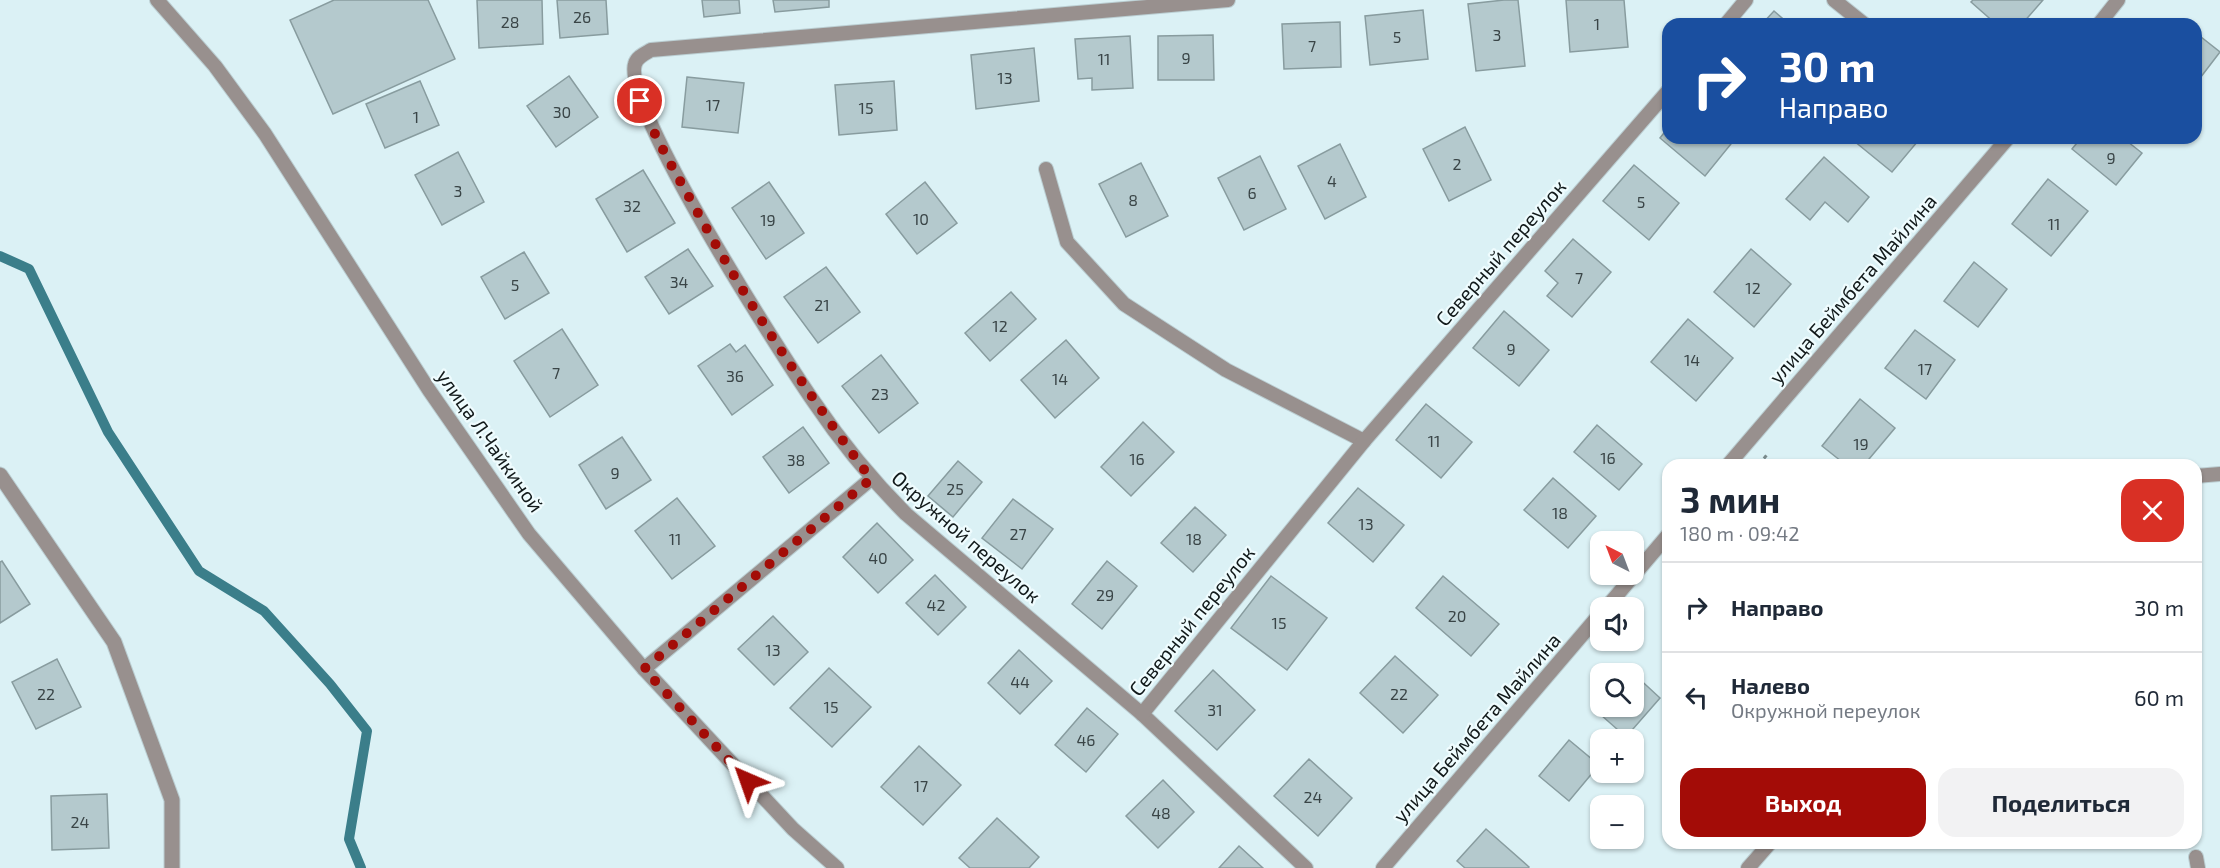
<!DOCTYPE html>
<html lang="ru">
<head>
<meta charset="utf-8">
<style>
  :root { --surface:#fff; --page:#f2f2f3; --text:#1f2937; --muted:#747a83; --line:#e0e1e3; --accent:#a30c07 }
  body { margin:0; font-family:"Exo 2",sans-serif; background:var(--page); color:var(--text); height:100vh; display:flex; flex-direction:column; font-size:22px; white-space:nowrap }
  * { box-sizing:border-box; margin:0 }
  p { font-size:20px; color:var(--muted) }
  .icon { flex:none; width:33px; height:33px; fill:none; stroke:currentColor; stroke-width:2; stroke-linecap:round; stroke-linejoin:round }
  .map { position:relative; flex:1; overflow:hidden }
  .panel { position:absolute; left:1662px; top:459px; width:540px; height:390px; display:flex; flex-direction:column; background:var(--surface); border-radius:18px; box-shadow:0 2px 4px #0004 }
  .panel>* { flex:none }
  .top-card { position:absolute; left:1662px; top:18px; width:540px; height:126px; border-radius:18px; box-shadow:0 2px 4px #0004; background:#1a4fa0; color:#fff; overflow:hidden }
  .needle { width:39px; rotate:318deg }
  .buttons { position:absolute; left:1590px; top:531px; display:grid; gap:12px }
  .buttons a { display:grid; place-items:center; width:54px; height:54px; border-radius:12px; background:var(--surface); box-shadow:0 2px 4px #0004; font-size:30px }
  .pin { position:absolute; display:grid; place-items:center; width:51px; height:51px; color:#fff; margin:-26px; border:3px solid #fff; border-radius:50%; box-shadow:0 2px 6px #0007 }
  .me { position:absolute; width:66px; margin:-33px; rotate:317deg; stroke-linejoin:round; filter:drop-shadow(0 0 4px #0008) }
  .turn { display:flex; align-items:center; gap:21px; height:126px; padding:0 18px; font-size:27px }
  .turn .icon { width:78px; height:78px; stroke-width:2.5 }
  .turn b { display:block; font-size:42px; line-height:51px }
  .round { display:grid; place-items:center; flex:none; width:63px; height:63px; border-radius:18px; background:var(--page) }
  .summary { display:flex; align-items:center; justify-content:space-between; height:102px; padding:0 18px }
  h1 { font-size:36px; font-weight:700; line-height:45px }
  .primary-button { display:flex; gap:12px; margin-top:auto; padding:12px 18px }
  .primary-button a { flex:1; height:69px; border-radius:18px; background:var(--accent); color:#fff; font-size:24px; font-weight:700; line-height:69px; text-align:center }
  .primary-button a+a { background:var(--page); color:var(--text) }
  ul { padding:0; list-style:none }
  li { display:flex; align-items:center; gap:18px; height:90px; padding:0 18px; border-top:2px solid var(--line) }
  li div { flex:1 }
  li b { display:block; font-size:22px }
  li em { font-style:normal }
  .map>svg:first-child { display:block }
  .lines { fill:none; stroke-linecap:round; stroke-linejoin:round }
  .stream { stroke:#3b7e8a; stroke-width:10 }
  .building { fill:#b4c9cd; stroke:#889c9f; stroke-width:1.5 }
  .service-casing { stroke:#bbced2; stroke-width:16 }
  .minor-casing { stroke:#bbced2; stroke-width:17 }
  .path { stroke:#7a8a8c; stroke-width:4; stroke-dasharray:3 4.5; stroke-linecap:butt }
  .service { stroke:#98908e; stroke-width:14 }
  .minor { stroke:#98908e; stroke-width:15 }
  .route { stroke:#a30c07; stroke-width:10; stroke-dasharray:0 18 }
  .labels { text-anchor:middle; stroke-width:4.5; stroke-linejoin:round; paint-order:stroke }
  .number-label { font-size:16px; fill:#3a4547 }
  .street-label { font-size:20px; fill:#11191a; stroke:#effcfe }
</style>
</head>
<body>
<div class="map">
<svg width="2220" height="868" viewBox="0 0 2220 868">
  <rect width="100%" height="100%" fill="#dbf1f5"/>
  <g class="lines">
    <path class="stream" d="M0,256L29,269L108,432L199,571L264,611L330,684L367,731L349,839L361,868"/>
  </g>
  <g class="building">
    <path d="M334,0H428L455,59L333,114L290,20Z"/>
    <path d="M477,0H542L543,44L479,48Z"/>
    <path d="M557,0H606L608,34L560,38Z"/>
    <path d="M702,0H739L740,13L704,17Z"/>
    <path d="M773,0H829V7L775,12Z"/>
    <path d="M1504,0H1518L1525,66L1476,71L1468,4Z"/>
    <path d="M1566,0H1624L1628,47L1570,52Z"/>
    <path d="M1973,0H2043L2022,24H1996L1971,2Z"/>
    <path d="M1423,10L1428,59L1370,65L1365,16Z"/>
    <path d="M1774,11L1789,24H1762Z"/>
    <path d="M1340,22L1341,67L1284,69L1282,24Z"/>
    <path d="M2196,33L2220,52L2197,82L2196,81Z"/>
    <path d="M1213,35L1214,80H1158V36Z"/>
    <path d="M1130,36L1133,88L1092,90V78L1078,79L1075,39Z"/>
    <path d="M1034,48L1039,101L976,109L971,55Z"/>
    <path d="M569,76L598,117L556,147L527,106Z"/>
    <path d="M687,77L744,83L738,133L682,127Z"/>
    <path d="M420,81L439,125L385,148L366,104Z"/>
    <path d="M894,81L897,130L839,135L835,85Z"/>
    <path d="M1465,127L1491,180L1449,201L1423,149Z"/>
    <path d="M1668,128V138L1735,139L1705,176L1660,138Z"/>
    <path d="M1857,138H1913L1918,141L1892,172L1854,141Z"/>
    <path d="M2081,138H2123L2142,153L2116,185L2072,149Z"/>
    <path d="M1340,144L1366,197L1325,219L1298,166Z"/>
    <path d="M458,152L484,202L442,225L415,175Z"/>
    <path d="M1260,156L1286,209L1244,230L1218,178Z"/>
    <path d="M1824,157L1869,197L1848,222L1825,202L1810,220L1786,199Z"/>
    <path d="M1141,163L1168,216L1126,237L1099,184Z"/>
    <path d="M1634,165L1679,203L1649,240L1603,201Z"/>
    <path d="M643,170L675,223L627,252L596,199Z"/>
    <path d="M2048,179L2088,211L2051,256L2012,224Z"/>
    <path d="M769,182L804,233L766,259L732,208Z"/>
    <path d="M925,182L957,223L917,254L886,214Z"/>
    <path d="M1573,239L1611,272L1572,317L1547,296L1558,283L1545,271Z"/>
    <path d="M688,249L713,286L669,314L645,277Z"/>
    <path d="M1751,249L1791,284L1754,327L1714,292Z"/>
    <path d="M524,252L549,293L505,319L481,277Z"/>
    <path d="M1974,262L2007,289L1978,327L1944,301Z"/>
    <path d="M826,267L860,312L818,343L784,297Z"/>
    <path d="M1011,292L1036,319L990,361L965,333Z"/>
    <path d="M1504,311L1549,350L1519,386L1473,348Z"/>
    <path d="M1688,319L1733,358L1696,401L1651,362Z"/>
    <path d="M562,329L598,385L550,417L514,361Z"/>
    <path d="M1915,330L1955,360L1926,399L1885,368Z"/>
    <path d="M1066,340L1099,378L1055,418L1021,380Z"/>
    <path d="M730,344L736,352L745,345L773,385L732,415L698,366Z"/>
    <path d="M881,355L918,403L879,433L842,386Z"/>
    <path d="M1860,399L1895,428L1864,465H1846L1822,446Z"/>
    <path d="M1426,404L1472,442L1441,478L1396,440Z"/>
    <path d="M1143,422L1174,452L1131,496L1101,467Z"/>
    <path d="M1597,425L1642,464L1619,490L1574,452Z"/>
    <path d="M803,427L829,463L789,493L763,457Z"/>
    <path d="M622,437L651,480L606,509L579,465Z"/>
    <path d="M958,461L982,482L953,517L928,496Z"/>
    <path d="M1553,478L1596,516L1568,548L1524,510Z"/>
    <path d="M1358,488L1404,525L1373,562L1328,523Z"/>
    <path d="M677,498L715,546L672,579L635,531Z"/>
    <path d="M1013,499L1053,529L1022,569L982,538Z"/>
    <path d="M1195,507L1226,535L1193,572L1161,543Z"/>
    <path d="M877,523L913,560L878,593L843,557Z"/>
    <path d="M2,561L30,604L0,623V562Z"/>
    <path d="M1107,561L1137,586L1102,629L1072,604Z"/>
    <path d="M935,575L966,607L938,635L906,603Z"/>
    <path d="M1271,576L1327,618L1287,670L1231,628Z"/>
    <path d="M1443,576L1499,624L1471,656L1416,608Z"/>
    <path d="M773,616L808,652L774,685L738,649Z"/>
    <path d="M1019,650L1052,681L1020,714L988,683Z"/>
    <path d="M1395,656L1438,695L1403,733L1360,693Z"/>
    <path d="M57,659L81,707L36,729L12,682Z"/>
    <path d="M829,668L871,707L832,747L790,708Z"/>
    <path d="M1213,670L1255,710L1217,750L1175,711Z"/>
    <path d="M1634,674L1660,698L1626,737L1593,708L1600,699V706H1634Z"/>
    <path d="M1087,708L1118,734L1086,772L1055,745Z"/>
    <path d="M1569,740L1599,765L1569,801L1539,776Z"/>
    <path d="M919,746L961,785L923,825L881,787Z"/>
    <path d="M1309,759L1352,798L1318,836L1274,796Z"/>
    <path d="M1163,780L1194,812L1158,848L1126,816Z"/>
    <path d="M107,794L109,848L52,850L51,796Z"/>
    <path d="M997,818L1039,857L1029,868H970L959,858Z"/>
    <path d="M1486,829L1529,867L1528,868H1465L1457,861Z"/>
    <path d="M1239,846L1263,868H1219Z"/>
  </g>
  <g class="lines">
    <defs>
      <g id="service">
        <path d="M157,0L215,66L265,134L429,390L529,534L644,669L793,829L837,868"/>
        <path d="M1228,0L651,50C644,54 637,57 635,64C621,105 783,357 814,402C841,442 872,480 906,514L1142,714L1306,868"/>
        <path d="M1834,0L1864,24"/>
        <path d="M1726,24L1746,0"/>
        <path d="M2099,24L2118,0"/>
        <path d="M1046,169L1067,242L1124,304L1226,370L1364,441"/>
        <path d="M1728,465L2008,138"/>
        <path d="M2196,476L2220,474"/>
        <path d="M1606,608L1668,535"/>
        <path d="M644,669L871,479"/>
        <path d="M1142,714L1364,441L1668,91"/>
        <path d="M2196,857L2198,868"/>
        <path d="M1383,868L1600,614"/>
        <path d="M1748,868L1770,843"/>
      </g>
      <path id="minor" d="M0,475L114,642L172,800V868"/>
    </defs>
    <use href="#service" class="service-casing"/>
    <use href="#minor" class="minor-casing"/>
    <path class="path" d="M1764,456L1775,465"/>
    <use href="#service" class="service"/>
    <use href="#minor" class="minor"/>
  </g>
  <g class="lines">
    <path class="route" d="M640,101C656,140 678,177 699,215C750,307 808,394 871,479L644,669L748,781"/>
  </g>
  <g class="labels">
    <g class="number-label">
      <text x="582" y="23">26</text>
      <text x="510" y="28">28</text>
      <text x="1597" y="30">1</text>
      <text x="1497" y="41">3</text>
      <text x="1397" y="43">5</text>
      <text x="1312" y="52">7</text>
      <text x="1186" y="64">9</text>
      <text x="1104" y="65">11</text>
      <text x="1005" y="84">13</text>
      <text x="713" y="111">17</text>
      <text x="866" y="114">15</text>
      <text x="562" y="118">30</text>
      <text x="416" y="123">1</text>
      <text x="2111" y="164">9</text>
      <text x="1457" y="170">2</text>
      <text x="1332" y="187">4</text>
      <text x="458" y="197">3</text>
      <text x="1252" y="199">6</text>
      <text x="1133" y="206">8</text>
      <text x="1641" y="208">5</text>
      <text x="632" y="212">32</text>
      <text x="921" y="225">10</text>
      <text x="768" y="226">19</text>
      <text x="2054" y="230">11</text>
      <text x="1579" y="284">7</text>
      <text x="679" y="288">34</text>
      <text x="515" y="291">5</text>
      <text x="1753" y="294">12</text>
      <text x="822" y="311">21</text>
      <text x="1000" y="332">12</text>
      <text x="1511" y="355">9</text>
      <text x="1692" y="366">14</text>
      <text x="1925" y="375">17</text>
      <text x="556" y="379">7</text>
      <text x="735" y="382">36</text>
      <text x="1060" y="385">14</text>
      <text x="880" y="400">23</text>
      <text x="1434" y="447">11</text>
      <text x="1861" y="450">19</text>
      <text x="1608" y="464">16</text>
      <text x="1137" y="465">16</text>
      <text x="796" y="466">38</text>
      <text x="615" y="479">9</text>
      <text x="955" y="495">25</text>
      <text x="1560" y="519">18</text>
      <text x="1366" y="530">13</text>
      <text x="1018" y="540">27</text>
      <text x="675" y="545">11</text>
      <text x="1194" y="545">18</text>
      <text x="878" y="564">40</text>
      <text x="1105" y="601">29</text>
      <text x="936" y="611">42</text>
      <text x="1457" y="622">20</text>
      <text x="1279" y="629">15</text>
      <text x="773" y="656">13</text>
      <text x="1020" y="688">44</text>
      <text x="46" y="700">22</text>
      <text x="1399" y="700">22</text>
      <text x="831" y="713">15</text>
      <text x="1215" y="716">31</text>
      <text x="1086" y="746">46</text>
      <text x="921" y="792">17</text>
      <text x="1313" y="803">24</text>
      <text x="1161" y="819">48</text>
      <text x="80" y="828">24</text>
    </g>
    <g class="street-label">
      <text transform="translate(1501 253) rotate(-49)" y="7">Северный переулок</text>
      <text transform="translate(1853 289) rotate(-49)" y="7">улица Беймбета Майлина</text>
      <text transform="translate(490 441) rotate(55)" y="7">улица Л.Чайкиной</text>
      <text transform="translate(966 537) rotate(41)" y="7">Окружной переулок</text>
      <text transform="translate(1192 621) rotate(-51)" y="7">Северный переулок</text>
      <text transform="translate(1477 728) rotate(-49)" y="7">улица Беймбета Майлина</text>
    </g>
  </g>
</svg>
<div class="buttons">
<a><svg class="needle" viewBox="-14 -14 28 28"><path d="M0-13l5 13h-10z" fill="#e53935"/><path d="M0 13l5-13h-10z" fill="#747a83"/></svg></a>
<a><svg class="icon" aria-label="sound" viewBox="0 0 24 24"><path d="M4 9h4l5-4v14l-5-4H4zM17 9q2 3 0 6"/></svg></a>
<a><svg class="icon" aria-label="search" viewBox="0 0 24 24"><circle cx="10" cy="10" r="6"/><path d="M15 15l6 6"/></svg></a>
<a>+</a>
<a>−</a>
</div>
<div class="pin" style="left:640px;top:101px;background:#d93025"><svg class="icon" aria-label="arrive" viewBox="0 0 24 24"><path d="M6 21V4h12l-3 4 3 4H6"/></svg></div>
<svg class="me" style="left:748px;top:781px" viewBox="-20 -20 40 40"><path d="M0-17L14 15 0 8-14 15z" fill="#a30c07" stroke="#fff" stroke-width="4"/></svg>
<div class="top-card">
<div class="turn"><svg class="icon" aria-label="right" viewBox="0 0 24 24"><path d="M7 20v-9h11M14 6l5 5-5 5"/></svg><div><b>30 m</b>Направо</div></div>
</div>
<section class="panel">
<div class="summary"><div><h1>3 мин</h1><p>180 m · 09:42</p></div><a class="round" style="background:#d93025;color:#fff"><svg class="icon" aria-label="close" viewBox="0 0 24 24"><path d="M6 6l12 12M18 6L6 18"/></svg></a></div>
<ul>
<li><svg class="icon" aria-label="right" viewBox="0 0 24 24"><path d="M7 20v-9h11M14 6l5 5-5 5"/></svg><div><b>Направо</b></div><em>30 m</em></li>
<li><svg class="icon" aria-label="left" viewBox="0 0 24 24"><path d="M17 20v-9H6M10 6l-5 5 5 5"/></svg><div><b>Налево</b><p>Окружной переулок</p></div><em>60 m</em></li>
</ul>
<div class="primary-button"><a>Выход</a><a>Поделиться</a></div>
</section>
</div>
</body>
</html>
